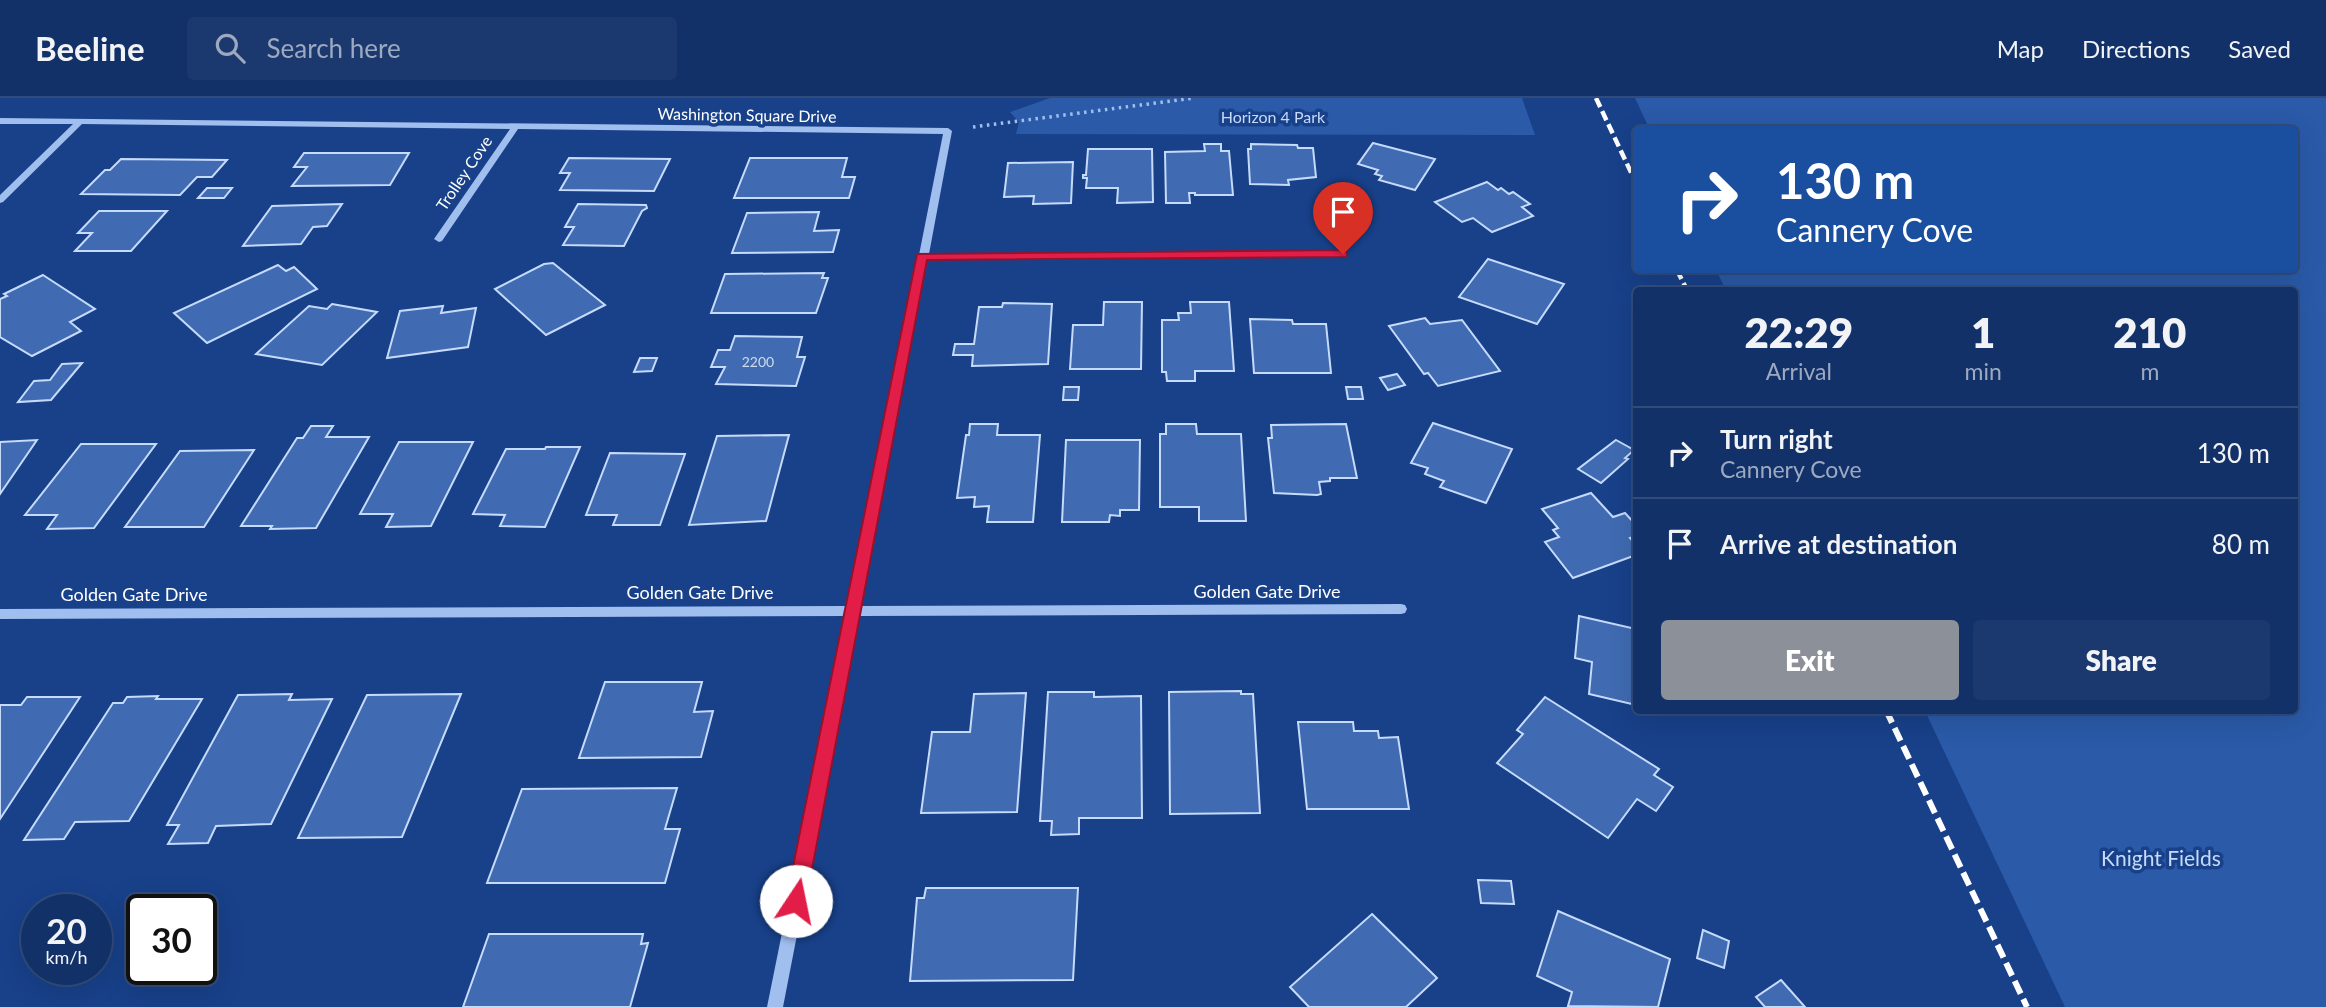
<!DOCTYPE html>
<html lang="en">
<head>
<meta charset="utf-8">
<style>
  :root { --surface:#123168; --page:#1b396e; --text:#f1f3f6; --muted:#9ca9c0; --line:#314c7c; --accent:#8c9099 }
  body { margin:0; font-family:Lato,sans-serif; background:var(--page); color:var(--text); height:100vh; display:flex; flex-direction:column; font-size:26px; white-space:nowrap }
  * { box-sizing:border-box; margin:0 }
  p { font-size:23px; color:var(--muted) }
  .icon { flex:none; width:38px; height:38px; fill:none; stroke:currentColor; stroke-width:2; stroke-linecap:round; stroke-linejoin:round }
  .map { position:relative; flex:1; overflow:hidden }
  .sheet { position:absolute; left:1633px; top:189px; width:665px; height:427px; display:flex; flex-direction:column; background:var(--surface); border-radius:7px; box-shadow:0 7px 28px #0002,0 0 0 2px var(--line) }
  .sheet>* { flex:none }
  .banner { position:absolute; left:1633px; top:28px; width:665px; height:147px; border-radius:7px; box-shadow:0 7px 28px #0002,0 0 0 2px var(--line); background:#1a4fa0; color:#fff; overflow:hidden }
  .speed { position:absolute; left:21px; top:796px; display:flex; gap:14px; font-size:35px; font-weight:700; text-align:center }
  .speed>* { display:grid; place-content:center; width:91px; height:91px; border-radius:50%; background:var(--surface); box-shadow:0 7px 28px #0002,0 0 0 2px var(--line); line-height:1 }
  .speed small { font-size:18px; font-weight:400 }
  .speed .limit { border:4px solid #111; border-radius:10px; background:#fff; color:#111 }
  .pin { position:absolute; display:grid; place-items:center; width:60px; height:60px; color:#fff; margin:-72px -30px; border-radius:50% 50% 50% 0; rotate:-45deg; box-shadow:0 0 7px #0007 }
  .pin .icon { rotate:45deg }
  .me { position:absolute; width:77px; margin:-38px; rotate:11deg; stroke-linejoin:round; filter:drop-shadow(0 0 5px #0008) }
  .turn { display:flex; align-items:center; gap:24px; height:147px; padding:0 28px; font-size:32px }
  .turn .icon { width:91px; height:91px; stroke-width:2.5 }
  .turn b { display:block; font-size:49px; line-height:60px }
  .eta { display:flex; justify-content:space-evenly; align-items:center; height:119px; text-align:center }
  .eta b { font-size:42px; font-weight:800; line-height:49px }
  .primary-button { display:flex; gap:14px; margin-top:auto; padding:14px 28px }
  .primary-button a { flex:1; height:80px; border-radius:7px; background:var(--accent); color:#fff; font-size:28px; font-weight:800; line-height:80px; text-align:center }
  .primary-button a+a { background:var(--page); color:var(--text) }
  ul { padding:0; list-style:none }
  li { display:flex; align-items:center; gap:21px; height:91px; padding:0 28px; border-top:2px solid var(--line) }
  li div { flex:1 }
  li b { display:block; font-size:26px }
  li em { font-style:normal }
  header { display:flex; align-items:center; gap:42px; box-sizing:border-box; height:98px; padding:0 35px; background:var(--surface); border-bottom:2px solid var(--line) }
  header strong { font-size:33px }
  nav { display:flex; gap:38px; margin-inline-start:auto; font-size:24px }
  .search { width:490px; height:63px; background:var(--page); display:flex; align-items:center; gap:18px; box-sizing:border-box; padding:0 24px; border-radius:7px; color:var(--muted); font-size:26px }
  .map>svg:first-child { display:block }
  .green { fill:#2a5aa8 }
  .building { fill:#406bb2; stroke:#c6dafa; stroke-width:2 }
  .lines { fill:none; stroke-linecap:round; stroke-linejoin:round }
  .path { stroke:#a0beee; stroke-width:3.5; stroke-dasharray:2.5 4.5; stroke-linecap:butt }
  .minor { fill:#a0beee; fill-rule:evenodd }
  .rail-far1 { stroke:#fff; stroke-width:4.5; stroke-dasharray:10 4.5; stroke-linecap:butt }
  .rail { stroke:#fff; stroke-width:6; stroke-dasharray:14 6; stroke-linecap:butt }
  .route { fill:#e11d48; stroke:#92132f; stroke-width:2 }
  .labels { text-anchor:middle; stroke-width:7; stroke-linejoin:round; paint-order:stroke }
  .number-label { font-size:14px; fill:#cfdaec }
  .far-street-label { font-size:16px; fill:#fff; stroke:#18418a }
  .far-park-label { font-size:16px; fill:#c6dafa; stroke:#18418a }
  .street-label { font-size:18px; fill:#fff; stroke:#18418a }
  .near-park-label { font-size:21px; fill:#c6dafa; stroke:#18418a }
</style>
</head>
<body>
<header>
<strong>Beeline</strong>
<div class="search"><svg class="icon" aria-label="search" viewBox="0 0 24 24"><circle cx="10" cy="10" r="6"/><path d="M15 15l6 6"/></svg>Search here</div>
<nav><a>Map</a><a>Directions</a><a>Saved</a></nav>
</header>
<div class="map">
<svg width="2326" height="909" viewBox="0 0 2326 909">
  <rect width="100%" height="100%" fill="#18418a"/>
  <g class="green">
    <path d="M1050,0H1522L1535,37L1016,36L1019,24L1010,14Z"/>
    <path d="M1635,0H2326V909H2065L1925,613L2294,612V192H1726L1716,172H2294V32H1650Z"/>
  </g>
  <g class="building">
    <path d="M1373,45L1435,61L1415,92L1379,82L1382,78L1375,76L1378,72L1358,66Z"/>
    <path d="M1204,46H1221V53H1229L1233,97H1195V95H1189L1190,105H1166L1165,54L1205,53Z"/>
    <path d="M1251,46L1297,47L1298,50H1313L1316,79L1288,82L1289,87L1250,86L1248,51H1251Z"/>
    <path d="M1088,51H1152L1153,104L1117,105L1118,90H1086L1087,80H1083V77H1086Z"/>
    <path d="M304,55H409L390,87L292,88L307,69H294Z"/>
    <path d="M569,60L670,61L654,93L560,92L570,75H560Z"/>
    <path d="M750,60H847L842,79H855L849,100H734Z"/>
    <path d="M121,61L227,62L212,79H197L180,97L81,96L105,72H110Z"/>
    <path d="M1073,64L1071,105L1033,106L1034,98L1004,99L1008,65Z"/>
    <path d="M1487,84L1498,92L1501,90L1509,96L1513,94L1530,106L1522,109L1533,118L1492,134L1473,120L1462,124L1435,104Z"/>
    <path d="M207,90H232L224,100H198Z"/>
    <path d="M342,106L327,128L313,129L301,146L243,148L272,108Z"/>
    <path d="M578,106L646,107L647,110L642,113L624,148L563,147L574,129H565Z"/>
    <path d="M99,113H167L131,153H75L92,135H78Z"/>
    <path d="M819,114L814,133L839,132L833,154L732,155L747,115Z"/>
    <path d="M1488,161L1564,186L1537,226L1459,199Z"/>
    <path d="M553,165L605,207L546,237L495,191L544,166Z"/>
    <path d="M278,167L286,173L294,169L317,191L207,245L174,215Z"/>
    <path d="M824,175L822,180H828L816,215H711L725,176Z"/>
    <path d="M43,177L95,211L70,224L81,233L32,258L0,239V201L7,198L4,196Z"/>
    <path d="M1104,204H1142L1141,271H1070L1073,227H1103Z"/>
    <path d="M1190,204H1229L1234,273H1195V283H1167L1166,274H1162V222H1179L1178,215H1191Z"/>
    <path d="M1003,205L1052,206L1048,266L972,268L973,257H953L955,246H974L979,209H1002Z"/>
    <path d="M332,206L377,214L322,267L256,256L309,208L327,211Z"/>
    <path d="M443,208L441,215L476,210L468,249L387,260L400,213Z"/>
    <path d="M1425,220L1430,226L1462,222L1500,273L1438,288L1428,275L1424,276L1389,228Z"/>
    <path d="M1250,221L1292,222L1293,226H1326L1331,275H1254Z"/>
    <path d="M735,238L802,239L797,259H805L796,288L716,286L725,269H711L718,252H730Z"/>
    <path d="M640,260H657L652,273L634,274Z"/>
    <path d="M82,265L51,302L18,304L34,283L50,282L62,266Z"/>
    <path d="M1397,276L1405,287L1388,292L1380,280Z"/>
    <path d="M1064,289H1079L1078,302H1063Z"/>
    <path d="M1346,289H1361L1363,301H1348Z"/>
    <path d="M1433,325L1512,351L1486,405L1440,389L1444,383L1425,376L1428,370L1411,365Z"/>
    <path d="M970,326H998L997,337H1040L1033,424H987L989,408L974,409L975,399L957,400L966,337H969Z"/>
    <path d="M1166,326H1196L1197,336H1241L1246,423H1199V409H1160V336H1166Z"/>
    <path d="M1346,326L1357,380H1330V383L1319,384L1321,396L1317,397L1274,395L1268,340H1272L1271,327Z"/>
    <path d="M311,328H333L326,339H369L316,430L270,431L272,428H241L297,340H303Z"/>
    <path d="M789,337L766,423L689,427L717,338Z"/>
    <path d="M37,342L0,396V344Z"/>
    <path d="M1066,342H1140L1139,412H1120V418L1110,417L1109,424H1062Z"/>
    <path d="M1616,342L1634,352L1625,360L1628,361L1601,385L1578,371Z"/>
    <path d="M399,344H473L431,428L386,429L393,416H360Z"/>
    <path d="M81,346H156L94,430L47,431L57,417H25Z"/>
    <path d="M546,349H580L545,429L500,428L505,417L473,416L506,351H545Z"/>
    <path d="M254,352L204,429H125L180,353Z"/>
    <path d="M610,355L685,356L660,427H613L617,417H586Z"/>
    <path d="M1591,395L1613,419L1625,415L1636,427V438L1630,440L1636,447V457L1573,480L1545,444L1559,439L1553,432L1558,430L1542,411Z"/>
    <path d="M1579,518L1636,531V607L1589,596L1592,564L1575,560Z"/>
    <path d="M605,584H702L694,614L713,613L701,659L579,660Z"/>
    <path d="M1241,593V596H1253L1260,715L1170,716L1169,594Z"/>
    <path d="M1048,594H1094V599L1141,598L1142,720H1079V736L1051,737L1052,723H1040Z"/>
    <path d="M1026,595L1017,714L921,715L932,634H970L974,596Z"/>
    <path d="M292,596L289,602L332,601L271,726L216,728L208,745L168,746L179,727H167L238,597Z"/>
    <path d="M461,596L402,739L298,740L367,597Z"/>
    <path d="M158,598L156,601H202L129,723L75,724L64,741L24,742L113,605H123L127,599Z"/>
    <path d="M27,599H80L0,721V607H21Z"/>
    <path d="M1545,599L1659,671L1654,677L1673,689L1656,713L1637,701L1608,740L1497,665L1523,636L1517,632Z"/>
    <path d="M1298,624H1353L1354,633H1378L1379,640L1398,639L1409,711H1307Z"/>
    <path d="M677,690L665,731H680L665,785H487L522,691Z"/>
    <path d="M1478,782L1511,783L1514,806L1481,805Z"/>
    <path d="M926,790H1078L1073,882L910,883L917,800H924Z"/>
    <path d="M1558,813L1670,861L1658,909L1568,908L1572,894L1537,878Z"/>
    <path d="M1372,816L1437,880L1406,909H1309L1290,889Z"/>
    <path d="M1703,832L1729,843L1724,870L1697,860Z"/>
    <path d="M489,836H643L641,846L648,845L630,909H463Z"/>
    <path d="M1781,882L1805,909H1765L1756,899Z"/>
  </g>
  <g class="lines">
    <path class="path" d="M973,29L1194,0"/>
    <path class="minor" d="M0,20L948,30L952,33L929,156L1346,154L1348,156L1343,159L927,162L861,508L1401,506L1405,507L1407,511L1405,515L1401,516L859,518L783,909H767L846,518L0,521V511L848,508L918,161L916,159L919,157L943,36L518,31L442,143L439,144L434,141L510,31L82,26L3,104L0,105V97L73,26H0Z"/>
    <g class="rail-far1">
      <path d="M1596,0L1636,85"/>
      <path d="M1677,172L1687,192"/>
    </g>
    <path class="rail" d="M1886,612L2027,909"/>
  </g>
  <path class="route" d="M1343,152L1347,154V159L927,162L806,803L803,810L796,812L789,810L786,803L917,156Z"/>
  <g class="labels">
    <g class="number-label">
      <text x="758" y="269">2200</text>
    </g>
    <g class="far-street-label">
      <text transform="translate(747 17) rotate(1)" y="6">Washington Square Drive</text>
      <text transform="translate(464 75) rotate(-56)" y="6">Trolley Cove</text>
    </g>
    <g class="far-park-label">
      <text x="1273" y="25">Horizon 4 Park</text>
    </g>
    <g class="street-label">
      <text x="1267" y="500">Golden Gate Drive</text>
      <text x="700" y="501">Golden Gate Drive</text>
      <text x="134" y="503">Golden Gate Drive</text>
    </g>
    <g class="near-park-label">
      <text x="2161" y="768">Knight Fields</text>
    </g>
  </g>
</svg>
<div class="speed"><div>20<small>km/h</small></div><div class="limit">30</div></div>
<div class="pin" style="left:1343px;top:156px;background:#d93025"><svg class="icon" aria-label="arrive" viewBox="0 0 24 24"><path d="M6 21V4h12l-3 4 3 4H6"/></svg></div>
<svg class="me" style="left:796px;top:803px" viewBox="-20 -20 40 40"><circle r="19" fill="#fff"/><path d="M0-13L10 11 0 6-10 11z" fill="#e11d48"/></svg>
<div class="banner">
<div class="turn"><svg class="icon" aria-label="right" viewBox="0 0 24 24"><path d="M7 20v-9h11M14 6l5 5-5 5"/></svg><div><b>130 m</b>Cannery Cove</div></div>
</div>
<section class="sheet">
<div class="eta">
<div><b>22:29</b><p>Arrival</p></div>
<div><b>1</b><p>min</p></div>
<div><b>210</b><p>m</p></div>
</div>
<ul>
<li><svg class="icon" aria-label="right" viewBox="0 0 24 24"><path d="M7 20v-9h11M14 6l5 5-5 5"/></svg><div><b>Turn right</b><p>Cannery Cove</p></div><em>130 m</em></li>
<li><svg class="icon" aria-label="arrive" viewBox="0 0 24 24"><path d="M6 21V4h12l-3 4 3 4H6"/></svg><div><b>Arrive at destination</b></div><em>80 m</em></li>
</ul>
<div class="primary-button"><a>Exit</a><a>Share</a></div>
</section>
</div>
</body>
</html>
